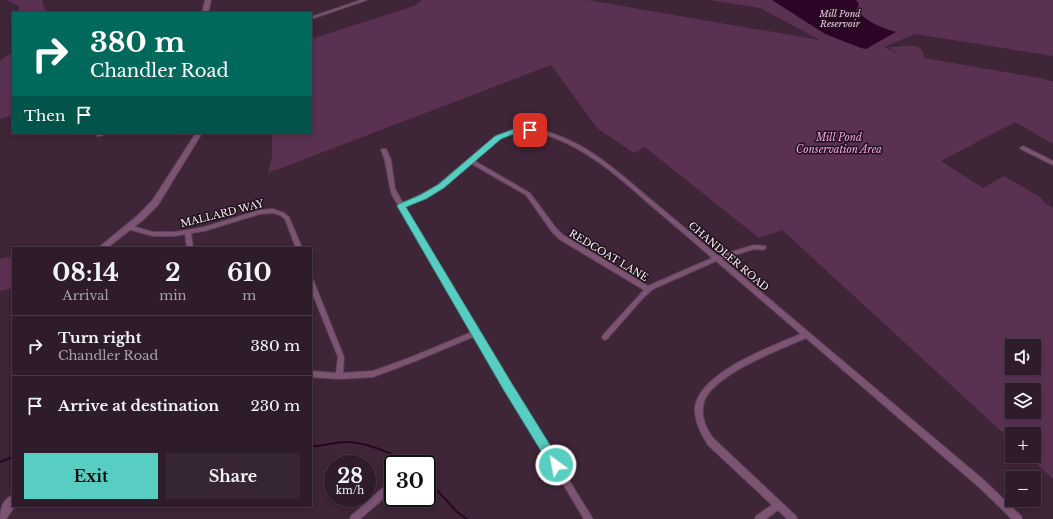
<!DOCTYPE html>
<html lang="en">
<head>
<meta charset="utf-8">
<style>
  :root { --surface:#2e1c2a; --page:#362532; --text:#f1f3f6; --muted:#a7a1a8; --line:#493a47; --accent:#57cec1 }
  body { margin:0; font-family:"Libre Baskerville",serif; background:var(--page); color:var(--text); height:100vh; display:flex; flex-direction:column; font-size:15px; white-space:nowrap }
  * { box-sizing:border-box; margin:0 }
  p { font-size:13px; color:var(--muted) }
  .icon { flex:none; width:22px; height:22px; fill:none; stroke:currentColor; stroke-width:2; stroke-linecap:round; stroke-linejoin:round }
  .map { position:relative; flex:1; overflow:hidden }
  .panel { position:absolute; left:12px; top:247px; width:300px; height:260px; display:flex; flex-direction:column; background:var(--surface); border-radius:0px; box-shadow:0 2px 6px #0003,0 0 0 1px var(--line) }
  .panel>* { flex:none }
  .hud { position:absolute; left:12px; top:12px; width:300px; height:122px; border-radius:0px; box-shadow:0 2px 6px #0003,0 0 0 1px var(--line); background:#00695c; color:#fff; overflow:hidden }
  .fabs { position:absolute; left:1005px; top:339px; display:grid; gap:8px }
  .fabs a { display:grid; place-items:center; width:36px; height:36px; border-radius:0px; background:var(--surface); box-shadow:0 2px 6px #0003,0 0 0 1px var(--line); font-size:20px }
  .speed { position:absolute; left:324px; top:455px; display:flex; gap:8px; font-size:20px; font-weight:700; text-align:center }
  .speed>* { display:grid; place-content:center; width:52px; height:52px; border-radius:50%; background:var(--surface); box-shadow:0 2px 6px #0003,0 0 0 1px var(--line); line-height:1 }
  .speed small { font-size:10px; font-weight:400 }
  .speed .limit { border:2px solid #111; border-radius:6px; background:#fff; color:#111 }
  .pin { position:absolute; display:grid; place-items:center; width:34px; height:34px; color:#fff; margin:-17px; border-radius:8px; box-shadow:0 2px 6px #0006 }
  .me { position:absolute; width:44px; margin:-22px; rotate:328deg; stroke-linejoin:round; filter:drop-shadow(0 0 3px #0008) }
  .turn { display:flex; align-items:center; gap:14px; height:84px; padding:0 12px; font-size:18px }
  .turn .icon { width:52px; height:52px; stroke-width:2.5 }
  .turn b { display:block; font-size:28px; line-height:34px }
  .then { display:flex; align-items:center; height:38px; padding:0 12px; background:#0003; gap:8px; font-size:15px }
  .eta { display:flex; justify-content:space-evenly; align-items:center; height:68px; text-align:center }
  .eta b { font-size:24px; font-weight:700; line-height:28px }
  .button { display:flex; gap:8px; margin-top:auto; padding:8px 12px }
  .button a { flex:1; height:46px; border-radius:0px; background:var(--accent); color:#111; font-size:16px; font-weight:700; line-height:46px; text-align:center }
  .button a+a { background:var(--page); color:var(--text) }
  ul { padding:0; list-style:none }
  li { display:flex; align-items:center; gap:12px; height:60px; padding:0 12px; border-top:1px solid var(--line) }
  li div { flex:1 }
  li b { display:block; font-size:15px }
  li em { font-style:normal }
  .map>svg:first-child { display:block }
  .green { fill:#5b3152; fill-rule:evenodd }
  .water { fill:#2d0426 }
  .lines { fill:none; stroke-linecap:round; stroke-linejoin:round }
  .stream { stroke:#2d0426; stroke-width:2 }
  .minor-casing { stroke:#594153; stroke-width:2 }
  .tertiary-casing { stroke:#594153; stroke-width:2 }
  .minor { fill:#7d5373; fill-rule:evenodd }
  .tertiary { fill:#7d5373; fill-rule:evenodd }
  .route { fill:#57cec1; stroke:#39867d }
  .labels { text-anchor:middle; stroke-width:3; stroke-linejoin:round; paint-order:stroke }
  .far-water-label { font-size:9px; font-style:italic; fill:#f6c1e9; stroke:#1e131b }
  .park-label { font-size:10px; font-style:italic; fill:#fda6e9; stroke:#1e131b }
  .street-label { font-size:10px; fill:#fdecf8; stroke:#1e131b }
</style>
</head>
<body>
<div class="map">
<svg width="1053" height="519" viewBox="0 0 1053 519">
  <rect width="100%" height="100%" fill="#3e2538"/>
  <g class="green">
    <path d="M7,0H42L46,13H19V6Z"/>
    <path d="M422,0H587L820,40L760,8L709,0H1053V56L915,34L884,47L899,54L888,47C899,49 924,38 924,58L1045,79L1053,82V144L1015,122L941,161L983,188L1004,176L1040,197L1046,204L1053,208V479L1028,456H1034V434H1012V441L782,230L759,238L645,147L634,153L598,129L551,65L268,173L272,156V133H311V39L414,6ZM1012,346H1034V368H1012ZM1012,390H1034V412H1012Z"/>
    <path d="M13,47V115L0,119V61L11,53Z"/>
    <path d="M13,256V288L0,291V259Z"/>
  </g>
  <path class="water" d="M772,0H856L859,4L856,10C869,23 879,27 896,32L866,49L861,48L825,34Z"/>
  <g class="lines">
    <g class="stream">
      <path d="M311,446C323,447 333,442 345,442C368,442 391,453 410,464"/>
      <path d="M0,462L13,457"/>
      <path d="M427,479L457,512L467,519"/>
    </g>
    <defs>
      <g id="minor">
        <path d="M361,0H367L311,19V17Z"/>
        <path d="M515,129C530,129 540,129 554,134C590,146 622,175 650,199C673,218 696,237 718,256L754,245L765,246L766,248L763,250L754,249L722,259L986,482L1021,516L1022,519H1012L980,488L806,338C781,349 712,375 704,402C700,416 706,429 714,439L796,516L797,519H787L778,510L766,519H755L756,516L772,505L708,445C701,434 694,421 695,407C700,372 772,346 801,334L716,261L653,289L643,298L607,339L605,340L603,339L602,337L603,335L644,290L559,239L552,232L526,195L470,163L439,190L424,198L405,207L509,383L593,519H584L475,336L413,362L373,377L339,379L311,377V371L336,373L338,357L311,290V280H313L314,282L344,357L343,373L373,371L409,358L472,332L392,195C387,180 388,164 381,150L382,149H386L391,160L395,189L403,203L420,195L435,187L496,136ZM516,132C528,132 540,132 552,137C588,150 619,177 647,202C669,221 691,239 712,258L648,286L563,235L556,228L530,193L473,160L500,138Z"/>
        <path d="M99,133H106L101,136H97V134Z"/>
        <path d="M1023,146L1053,161V165L1021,149L1020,148Z"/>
        <path d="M273,209L284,213L289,217L302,248H296L285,219L280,215L273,213L260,214L204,231L191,233L193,248H187L185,234L175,236H153L127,229L126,227L129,225L153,232H175L204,227L260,210Z"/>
        <path d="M388,485L391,486L392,489L391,492L360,519H350L351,516L385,486Z"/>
      </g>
      <g id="tertiary">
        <path d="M205,0H211L208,13H202Z"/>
        <path d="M196,133H202L158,205L143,220L107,248H98L137,216L152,201Z"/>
        <path d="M13,495V506H15L6,519H0C0,509 3,499 13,495Z"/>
      </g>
    </defs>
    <use href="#minor" class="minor-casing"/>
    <use href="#tertiary" class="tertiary-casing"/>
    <use href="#minor" class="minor"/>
    <use href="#tertiary" class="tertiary"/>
  </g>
  <path class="route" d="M530,127L532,128V131L516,133L501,139L444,188L426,199L406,207L511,382L560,461L562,465L560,469L556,471L552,469L503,389L397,206L399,204L420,195L439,184L495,136L514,129Z"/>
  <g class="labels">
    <g class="far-water-label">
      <text x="840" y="17">Mill Pond<tspan x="840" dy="10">Reservoir</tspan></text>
    </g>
    <g class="park-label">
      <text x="839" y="141">Mill Pond<tspan x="839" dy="12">Conservation Area</tspan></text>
    </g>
    <g class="street-label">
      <text transform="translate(222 213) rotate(-14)" y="4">MALLARD WAY</text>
      <text transform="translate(609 255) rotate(31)" y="4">REDCOAT LANE</text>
      <text transform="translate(729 256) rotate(40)" y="4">CHANDLER ROAD</text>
    </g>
  </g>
</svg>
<div class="fabs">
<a><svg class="icon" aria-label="sound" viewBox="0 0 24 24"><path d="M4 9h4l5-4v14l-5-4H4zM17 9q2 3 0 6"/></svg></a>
<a><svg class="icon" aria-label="layers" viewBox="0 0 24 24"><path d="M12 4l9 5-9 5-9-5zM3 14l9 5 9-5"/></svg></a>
<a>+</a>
<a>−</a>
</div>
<div class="speed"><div>28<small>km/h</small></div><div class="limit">30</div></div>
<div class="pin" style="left:530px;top:130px;background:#d93025"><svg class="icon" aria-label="arrive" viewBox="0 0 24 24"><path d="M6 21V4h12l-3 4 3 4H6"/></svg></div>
<svg class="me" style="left:556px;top:465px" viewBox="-20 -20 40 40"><circle r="17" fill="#57cec1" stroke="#fff" stroke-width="3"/><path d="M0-11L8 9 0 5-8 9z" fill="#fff"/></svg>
<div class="hud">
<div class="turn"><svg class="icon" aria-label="right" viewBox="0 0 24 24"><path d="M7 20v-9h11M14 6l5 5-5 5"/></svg><div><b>380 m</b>Chandler Road</div></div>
<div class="then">Then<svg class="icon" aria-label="arrive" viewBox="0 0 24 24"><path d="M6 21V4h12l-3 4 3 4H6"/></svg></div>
</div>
<section class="panel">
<div class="eta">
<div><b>08:14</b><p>Arrival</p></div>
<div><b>2</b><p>min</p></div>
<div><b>610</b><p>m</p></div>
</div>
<ul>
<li><svg class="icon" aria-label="right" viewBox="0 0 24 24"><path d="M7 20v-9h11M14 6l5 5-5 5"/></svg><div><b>Turn right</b><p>Chandler Road</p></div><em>380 m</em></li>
<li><svg class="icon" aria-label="arrive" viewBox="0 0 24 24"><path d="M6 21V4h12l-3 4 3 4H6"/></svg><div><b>Arrive at destination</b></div><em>230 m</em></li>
</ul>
<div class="button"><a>Exit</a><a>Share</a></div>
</section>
</div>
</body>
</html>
